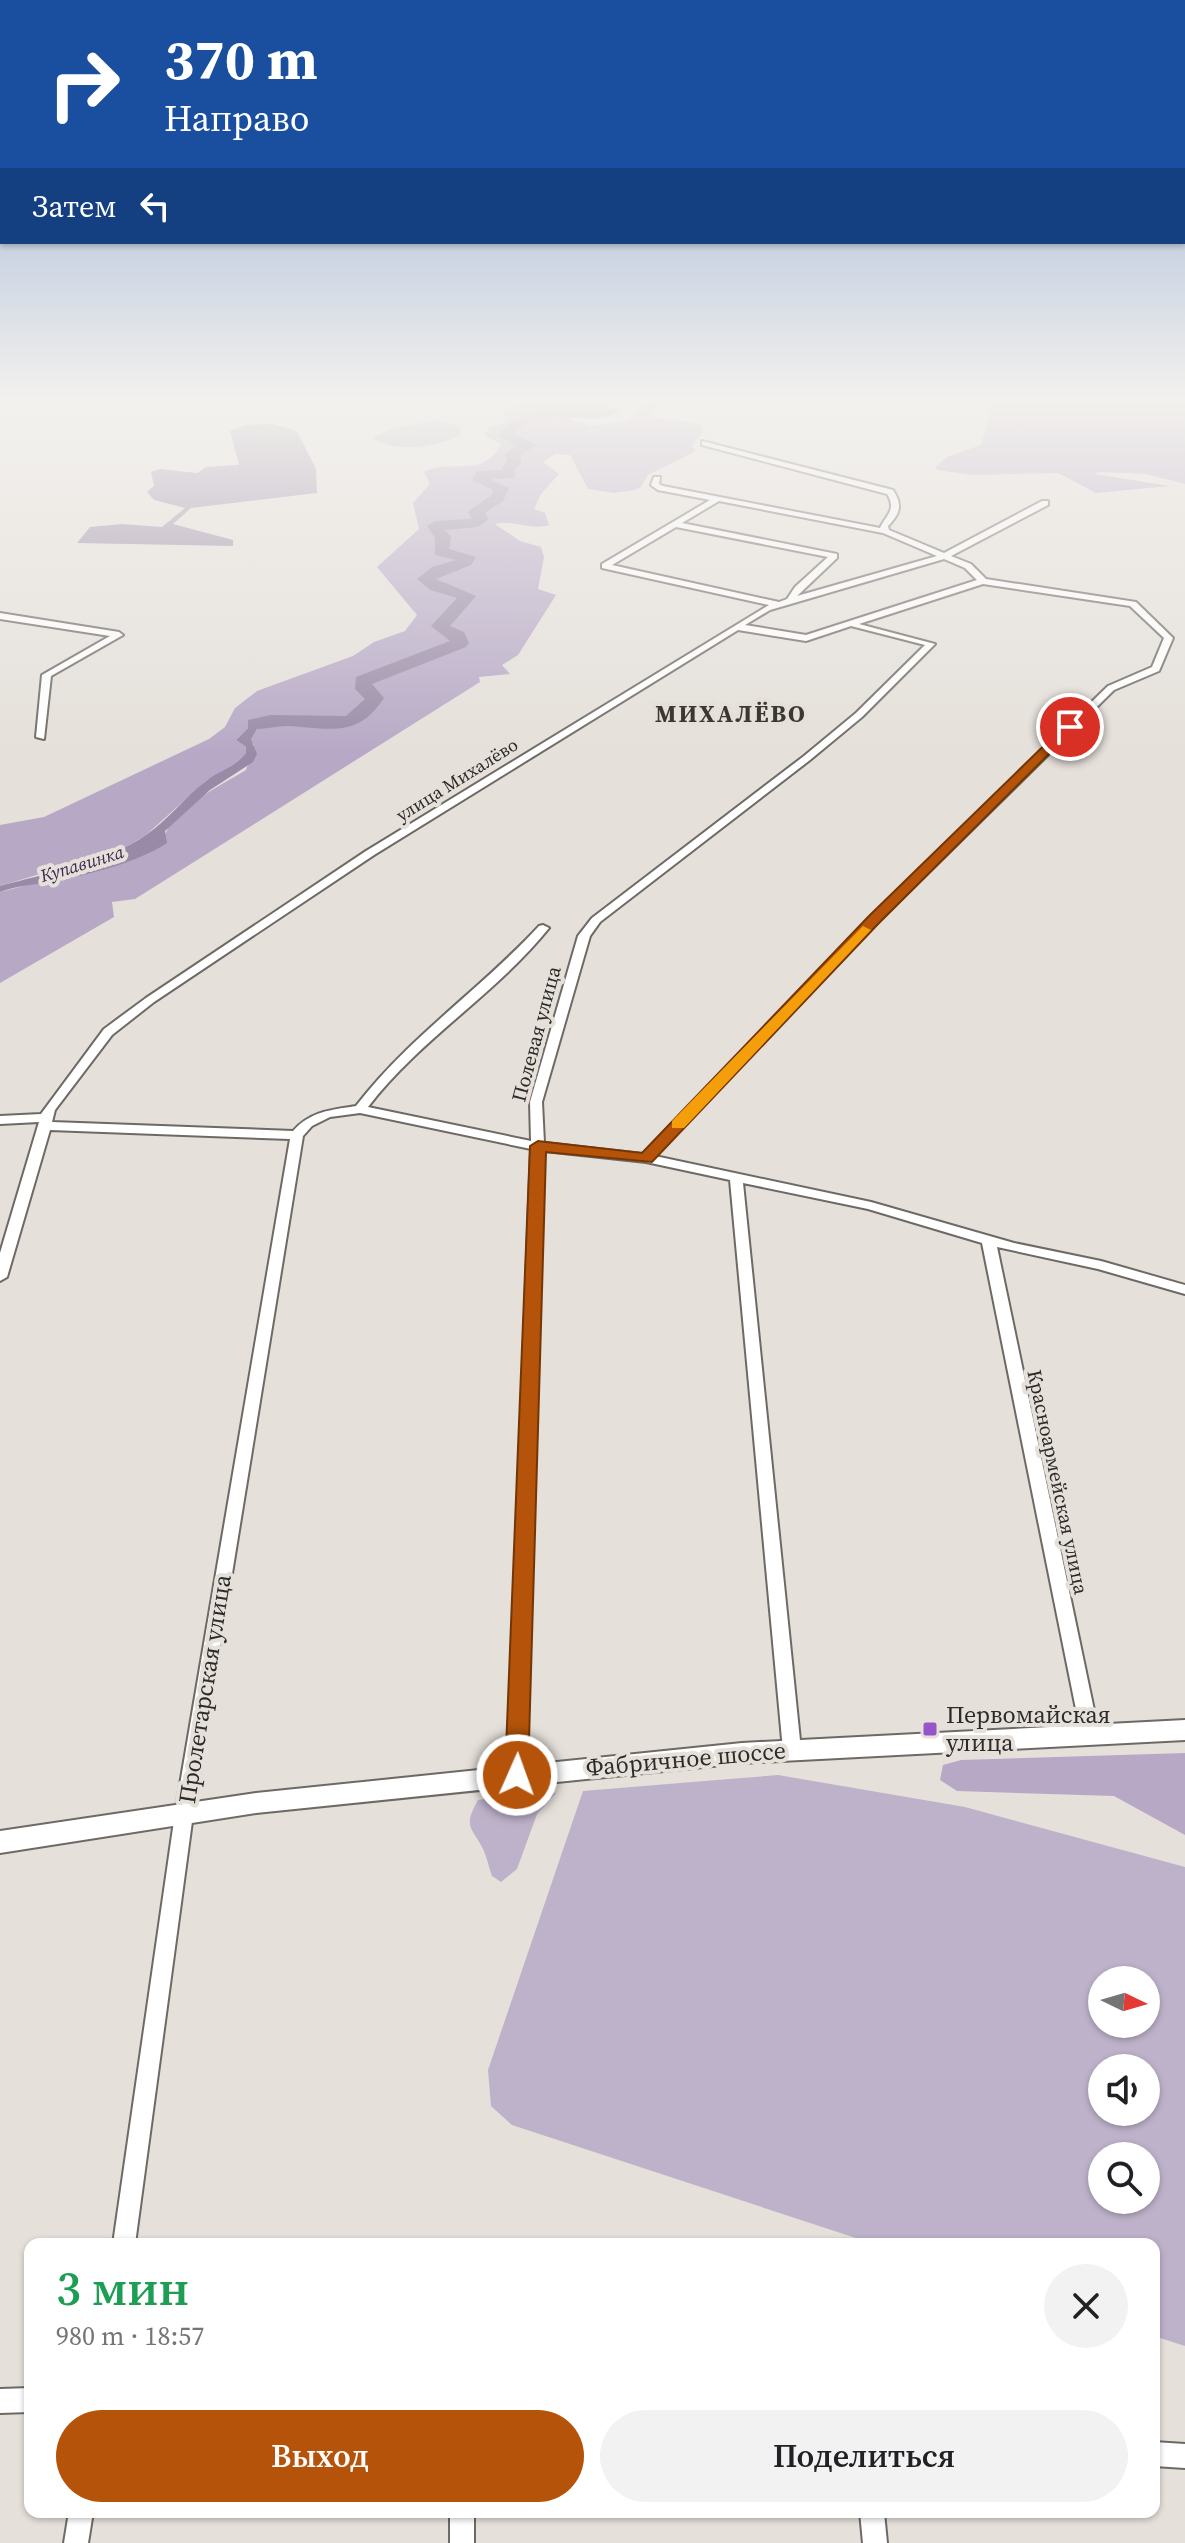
<!DOCTYPE html>
<html lang="ru">
<head>
<meta charset="utf-8">
<style>
  :root { --surface:#fff; --page:#f2f2f2; --text:#202124; --muted:#757577; --accent:#b45309 }
  body { margin:0; font-family:"Source Serif 4",serif; background:var(--page); color:var(--text); height:100vh; display:flex; flex-direction:column; font-size:30px; white-space:nowrap }
  * { box-sizing:border-box; margin:0 }
  p { font-size:26px; color:var(--muted) }
  .icon { flex:none; width:44px; height:44px; fill:none; stroke:currentColor; stroke-width:2; stroke-linecap:round; stroke-linejoin:round }
  .map { position:relative; flex:1; overflow:hidden }
  .details { position:absolute; left:24px; top:2238px; width:1136px; height:280px; display:flex; flex-direction:column; background:var(--surface); border-radius:16px; box-shadow:0 2px 6px #0004 }
  .details>* { flex:none }
  .banner { position:absolute; left:0px; top:0px; width:1186px; height:244px; box-shadow:0 2px 6px #0004; background:#1a4fa0; color:#fff; overflow:hidden }
  .needle { width:52px; rotate:95deg }
  .tools { position:absolute; left:1088px; top:1966px; display:grid; gap:16px }
  .tools a { display:grid; place-items:center; width:72px; height:72px; border-radius:50%; background:var(--surface); box-shadow:0 2px 6px #0004; font-size:40px }
  .pin { position:absolute; display:grid; place-items:center; width:68px; height:68px; color:#fff; margin:-34px; border:4px solid #fff; border-radius:50%; box-shadow:0 2px 8px #0007 }
  .me { position:absolute; width:88px; margin:-44px; rotate:2deg; stroke-linejoin:round; filter:drop-shadow(0 0 6px #0008) }
  .turn { display:flex; align-items:center; gap:28px; height:168px; padding:0 32px; font-size:36px }
  .turn .icon { width:104px; height:104px; stroke-width:2.5 }
  .turn b { display:block; font-size:56px; line-height:68px }
  .then { display:flex; align-items:center; height:76px; padding:0 32px; background:#0003; gap:16px; font-size:30px }
  .round { display:grid; place-items:center; flex:none; width:84px; height:84px; border-radius:42px; background:var(--page) }
  .headline { display:flex; align-items:center; justify-content:space-between; height:136px; padding:0 32px }
  h1 { font-size:48px; font-weight:600; line-height:60px; color:#1e9e55 }
  .button { display:flex; gap:16px; margin-top:auto; padding:16px 32px }
  .button a { flex:1; height:92px; border-radius:48px; background:var(--accent); color:#fff; font-size:32px; font-weight:600; line-height:92px; text-align:center }
  .button a+a { background:var(--page); color:var(--text) }
  .map>svg:first-child { display:block }
  .green { fill:#beb2ca; fill-rule:evenodd }
  .forest { fill:#b7a9c6 }
  .water { fill:#998ba7 }
  .lines { fill:none; stroke-linecap:round; stroke-linejoin:round }
  .river { fill:#998ba7; fill-rule:evenodd }
  .minor-casing { stroke:#6e6964; stroke-width:4 }
  .secondary-casing { stroke:#6e6964; stroke-width:4 }
  .minor { fill:#fff; fill-rule:evenodd }
  .secondary { fill:#fff; fill-rule:evenodd }
  .route { fill:#b45309; stroke:#753606; stroke-width:2 }
  .slow { fill:#f59e0b }
  .poi-dot { fill:#9655ca; stroke:#e5e0da; stroke-width:3 }
  .labels { text-anchor:middle; stroke-width:8; stroke-linejoin:round; paint-order:stroke }
  .far-street-label { font-size:18px; fill:#2d2b29; stroke:#e5e0da }
  .far-water-label { font-size:18px; font-style:italic; fill:#3c274f; stroke:#e5e0da }
  .street-label { font-size:20px; fill:#2d2b29; stroke:#e5e0da }
  .far-district-label { font-size:24px; font-weight:bold; letter-spacing:2px; fill:#3b3732; stroke:#e5e0da }
  .near-street-label { font-size:24px; fill:#2d2b29; stroke:#e5e0da }
  .near-poi-label { font-size:24px; fill:#2d2b29; stroke:#e5e0da; text-anchor:start }
</style>
</head>
<body>
<div class="map">
<svg width="1185" height="2543" viewBox="0 0 1185 2543">
  <rect width="100%" height="100%" fill="#e5e0da"/>
  <g class="green">
    <path d="M778,1775L965,1807L1185,1867V2346L1154,2336V2244H874L512,2125L491,2106L488,2070L583,1791ZM1102,1980H1146V2024H1102ZM1146,2068V2112H1102V2068ZM1102,2156H1146V2200H1102Z"/>
    <path d="M541,1790L556,1793L537,1814L517,1869L501,1882L492,1876C489,1868 487,1857 483,1849C471,1826 463,1827 478,1800Z"/>
  </g>
  <g class="forest">
    <path d="M529,399H590L580,405L600,410L568,419L591,426L626,421C639,413 637,400 657,403L651,417L699,423L703,431L692,446L696,451L648,475L641,487L635,490L614,493L588,489L570,455L555,454L543,462L559,474L541,494L534,509L545,513L549,525C529,531 513,519 495,524L520,541L541,547L544,557L538,589L556,595L518,655L502,665L510,674L479,677L480,682L135,899L112,902L114,917L0,983V892L141,856L164,839C169,810 224,784 246,770L254,745L250,739L257,729L289,720L251,725L236,740L246,747V753L238,764L207,780L146,835L123,849L0,886V825L44,817L209,739L225,727L235,708L257,691L353,656L374,642L405,631L417,615L377,567L419,529L413,503L430,484L424,472C449,458 483,480 501,444L485,436L488,428L507,422L503,414L511,407Z"/>
    <path d="M994,399H1185V484L1146,474L1098,472L1094,474L1170,486L1096,493L1058,473L972,475L937,470L935,467L947,457L981,445Z"/>
    <path d="M437,420L460,426V435C438,447 395,454 373,438L392,429Z"/>
    <path d="M1185,1753V1835L1114,1796L957,1791L940,1780L943,1765L961,1760Z"/>
  </g>
  <g class="water">
    <path d="M273,424L297,431L316,469L317,493L191,508L173,524L233,540V546L77,543L90,527L122,524L162,527L185,508L154,500L147,492L154,486L151,472L160,469L197,473L206,467L239,465L230,431L245,425Z"/>
    <path d="M275,716L290,720L257,729L251,739L257,754L253,762L210,790L165,831L167,843C139,862 88,875 55,881C35,885 18,885 0,892V886C47,873 106,863 146,835C168,820 185,797 206,781C220,770 235,768 246,753V747L236,740L251,725Z"/>
  </g>
  <g class="lines">
    <path class="river" d="M589,399H621L605,405L621,410C592,432 544,399 514,434L536,445L520,456L522,462L516,468L514,478L490,479L509,488L503,501L485,513L489,519L478,527L445,530L451,537L449,549L476,557L471,565L436,579L476,596L450,626L464,632L469,643L466,647L372,684L384,698C357,739 330,728 287,726C274,726 260,731 248,728V720L270,715L346,716L365,699L355,689L356,677L450,641L431,626L457,598L430,590L417,579L432,567L456,560L435,555V538L427,526L435,521L469,519L472,518L468,512L471,509L491,496L493,490L472,480L477,471L501,470L507,460L505,454L517,446L498,436C520,407 552,408 586,408L583,403Z"/>
    <defs>
      <g id="minor">
        <path d="M702,441L893,490C903,505 900,514 888,526L889,530L944,553L1042,501H1048V505L951,556L971,564L986,579L1136,602L1173,638L1159,671L1114,690L878,922L655,1156L871,1202L1014,1243L1101,1261L1185,1285V1294L1098,1269L997,1247L1099,1734L1096,1739L1090,1741L1084,1739L1081,1734L982,1243L868,1209L743,1183L801,1750L798,1755L792,1757L786,1755L783,1750L730,1180L646,1162L544,1151L526,1775L523,1780L517,1782L511,1780L508,1775L531,1149L360,1113L330,1117L312,1126L303,1136L193,1814L135,2244H113L175,1814L290,1139L50,1130L7,1277L0,1281V1253L39,1122L0,1124V1116L41,1114L104,1029L146,998L366,851L769,605L602,568V564L710,500L658,490L651,485L654,477H660L659,484L663,486L880,528C886,515 897,510 887,494L702,445ZM719,501L883,533L937,556L797,596L837,558V554L682,523ZM676,527L828,557L795,587L787,599L779,602L612,565ZM944,559L965,568L977,580L806,635L745,625L770,610ZM983,584L1130,606L1164,638L1152,667L1108,686L870,918L643,1154L544,1143L542,1102L590,936L600,922L810,760L862,717L935,644L859,624ZM851,626L925,645L856,713L804,756L592,918L578,936L530,1102L531,1141L368,1107C420,1039 495,995 549,928L543,925L539,926C481,989 409,1037 356,1106C331,1110 311,1111 293,1131L52,1122L55,1110L112,1035L154,1002L374,855L738,630L806,641Z"/>
        <path d="M0,613L119,632L123,635L51,676L44,739L36,737L42,675L110,636L0,619Z"/>
        <path d="M30,2388V2412L0,2413V2389Z"/>
        <path d="M1154,2442L1185,2444V2468L1154,2466Z"/>
        <path d="M69,2512H93L88,2543H64Z"/>
        <rect x="450" y="2512" width="24" height="31"/>
        <path d="M860,2512H884L887,2543H863Z"/>
      </g>
      <path id="secondary" d="M1185,1720V1740L742,1763L256,1813L0,1853V1831L256,1793L742,1743Z"/>
    </defs>
    <use href="#minor" class="minor-casing"/>
    <use href="#secondary" class="secondary-casing"/>
    <use href="#minor" class="minor"/>
    <use href="#secondary" class="secondary"/>
  </g>
  <linearGradient id="sky" x2="0" y2="1"><stop stop-color="#88a4ce"/><stop offset="0.53" stop-color="#f3f1ee"/><stop offset="1" stop-color="#f3f1ee" stop-opacity="0"/></linearGradient>
  <rect width="1185" height="755" fill="url(#sky)"/>
  <path class="route" d="M1065,725L1076,727L879,923L652,1162L546,1152L528,1775L525,1782H508L505,1775L530,1146L538,1141L642,1153L868,917Z"/>
  <path class="slow" d="M863,926L871,930L868,933L684,1128H672V1121Z"/>
  <rect class="poi-dot" x="922" y="1721" width="16" height="16" rx="4"/>
  <g class="labels">
    <g class="far-street-label">
      <text transform="translate(457 780) rotate(-32)" y="6">улица Михалёво</text>
    </g>
    <g class="far-water-label">
      <text transform="translate(82 864) rotate(-17)" y="6">Купавинка</text>
    </g>
    <g class="street-label">
      <text transform="translate(536 1034) rotate(-75)" y="7">Полевая улица</text>
      <text transform="translate(1058 1482) rotate(78)" y="7">Красноармейская улица</text>
    </g>
    <g class="far-district-label">
      <text x="731" y="722">МИХАЛЁВО</text>
    </g>
    <g class="near-street-label">
      <text transform="translate(205 1689) rotate(-81)" y="8">Пролетарская улица</text>
      <text transform="translate(686 1759) rotate(-5)" y="8">Фабричное шоссе</text>
    </g>
    <g class="near-poi-label">
      <text x="946" y="1723">Первомайская<tspan x="946" dy="28">улица</tspan></text>
    </g>
  </g>
</svg>
<div class="tools">
<a><svg class="needle" viewBox="-14 -14 28 28"><path d="M0-13l5 13h-10z" fill="#e53935"/><path d="M0 13l5-13h-10z" fill="#757577"/></svg></a>
<a><svg class="icon" aria-label="sound" viewBox="0 0 24 24"><path d="M4 9h4l5-4v14l-5-4H4zM17 9q2 3 0 6"/></svg></a>
<a><svg class="icon" aria-label="search" viewBox="0 0 24 24"><circle cx="10" cy="10" r="6"/><path d="M15 15l6 6"/></svg></a>
</div>
<div class="pin" style="left:1070px;top:727px;background:#d93025"><svg class="icon" aria-label="arrive" viewBox="0 0 24 24"><path d="M6 21V4h12l-3 4 3 4H6"/></svg></div>
<svg class="me" style="left:517px;top:1775px" viewBox="-20 -20 40 40"><circle r="17" fill="#b45309" stroke="#fff" stroke-width="3"/><path d="M0-11L8 9 0 5-8 9z" fill="#fff"/></svg>
<div class="banner">
<div class="turn"><svg class="icon" aria-label="right" viewBox="0 0 24 24"><path d="M7 20v-9h11M14 6l5 5-5 5"/></svg><div><b>370 m</b>Направо</div></div>
<div class="then">Затем<svg class="icon" aria-label="left" viewBox="0 0 24 24"><path d="M17 20v-9H6M10 6l-5 5 5 5"/></svg></div>
</div>
<section class="details">
<div class="headline"><div><h1>3 мин</h1><p>980 m · 18:57</p></div><a class="round"><svg class="icon" aria-label="close" viewBox="0 0 24 24"><path d="M6 6l12 12M18 6L6 18"/></svg></a></div>
<div class="button"><a>Выход</a><a>Поделиться</a></div>
</section>
</div>
</body>
</html>
